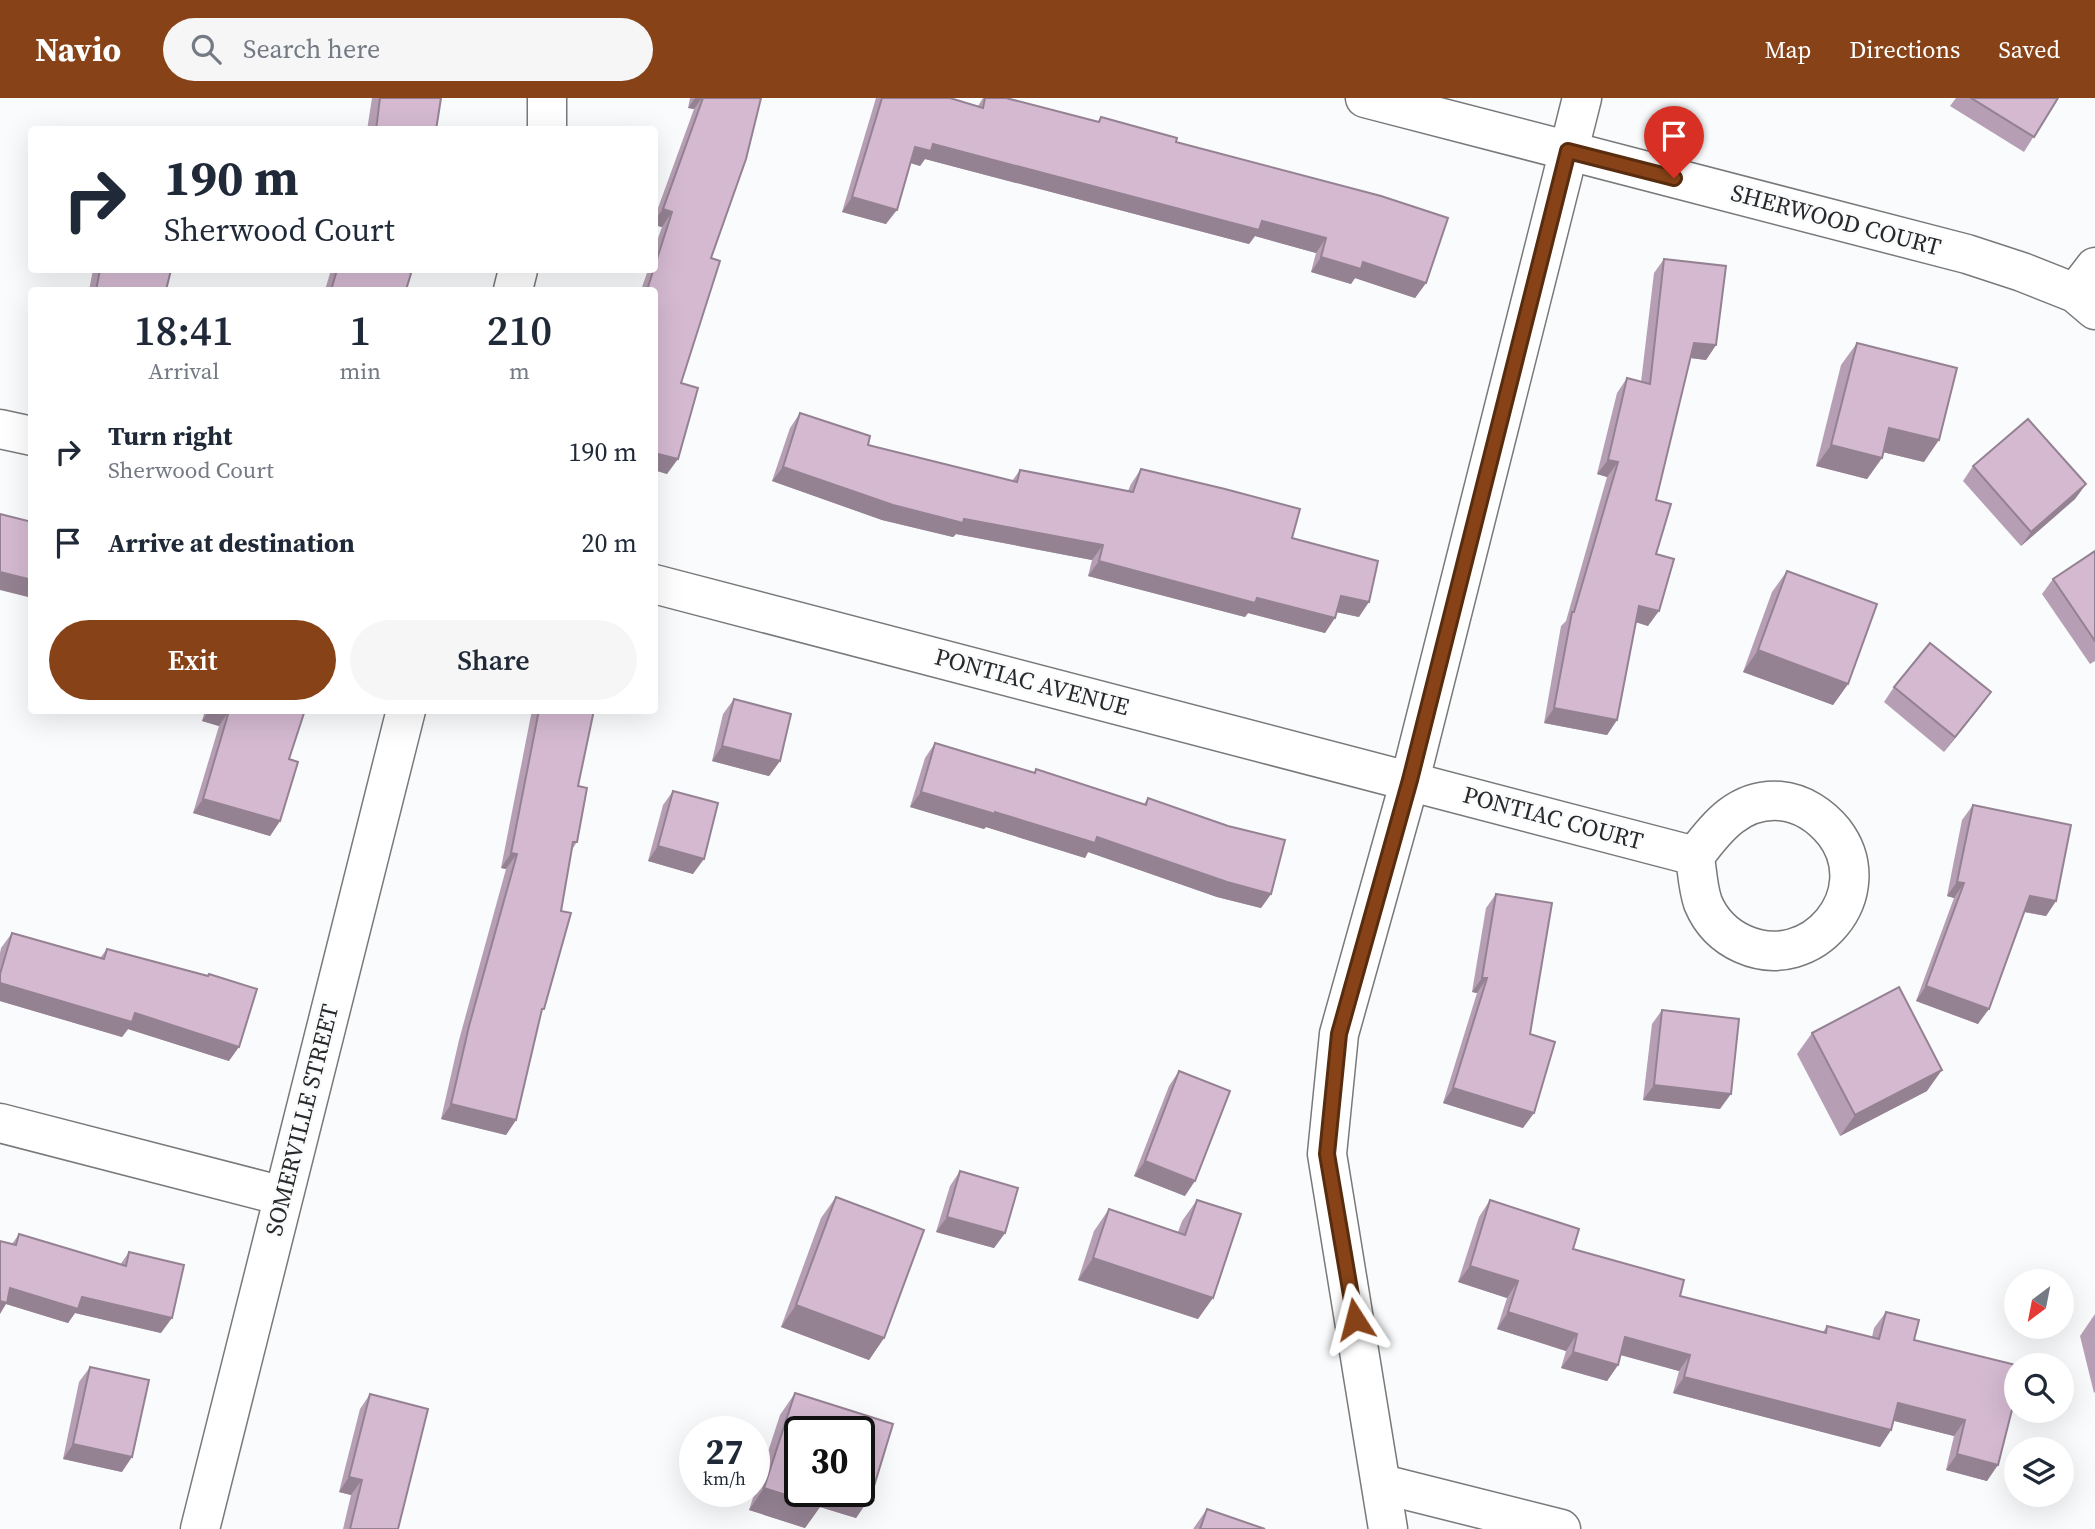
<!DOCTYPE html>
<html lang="en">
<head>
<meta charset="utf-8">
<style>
  :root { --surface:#fff; --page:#f6f6f7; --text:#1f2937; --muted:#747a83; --accent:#874317 }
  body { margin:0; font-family:"Source Serif 4",serif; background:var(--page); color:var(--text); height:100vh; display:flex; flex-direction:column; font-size:26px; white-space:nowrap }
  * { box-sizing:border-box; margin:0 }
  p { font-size:23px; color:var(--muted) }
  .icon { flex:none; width:38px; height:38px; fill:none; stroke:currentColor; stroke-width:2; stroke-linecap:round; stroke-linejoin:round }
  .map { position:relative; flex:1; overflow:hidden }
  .details { position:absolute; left:28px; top:189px; width:630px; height:427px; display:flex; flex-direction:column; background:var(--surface); border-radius:7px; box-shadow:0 7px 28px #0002 }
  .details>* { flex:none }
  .top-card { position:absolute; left:28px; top:28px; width:630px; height:147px; border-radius:7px; box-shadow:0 7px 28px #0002; background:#fff; color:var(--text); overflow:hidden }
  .needle { width:46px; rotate:212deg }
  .tools { position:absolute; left:2004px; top:1171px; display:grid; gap:14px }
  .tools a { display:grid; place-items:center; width:70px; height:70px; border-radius:50%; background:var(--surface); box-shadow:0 7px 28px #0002; font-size:35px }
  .speed { position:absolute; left:679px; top:1318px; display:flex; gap:14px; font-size:35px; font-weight:700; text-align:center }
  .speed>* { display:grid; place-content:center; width:91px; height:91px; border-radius:50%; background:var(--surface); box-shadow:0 7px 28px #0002; line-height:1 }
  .speed small { font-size:18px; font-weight:400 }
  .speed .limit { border:4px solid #111; border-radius:10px; background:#fff; color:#111 }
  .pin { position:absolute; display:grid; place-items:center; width:60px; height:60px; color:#fff; margin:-72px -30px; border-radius:50% 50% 50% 0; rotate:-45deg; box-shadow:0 0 7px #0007 }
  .pin .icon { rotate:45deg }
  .me { position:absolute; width:77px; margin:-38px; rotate:351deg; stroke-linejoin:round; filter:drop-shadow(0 0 5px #0008) }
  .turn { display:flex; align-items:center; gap:24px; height:147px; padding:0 21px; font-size:32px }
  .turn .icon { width:91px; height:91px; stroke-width:2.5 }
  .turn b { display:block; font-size:49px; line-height:60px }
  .eta { display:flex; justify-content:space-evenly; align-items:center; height:119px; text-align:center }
  .eta b { font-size:42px; font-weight:600; line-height:49px }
  .button { display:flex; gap:14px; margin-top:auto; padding:14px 21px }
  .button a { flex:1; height:80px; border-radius:42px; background:var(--accent); color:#fff; font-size:28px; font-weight:600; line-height:80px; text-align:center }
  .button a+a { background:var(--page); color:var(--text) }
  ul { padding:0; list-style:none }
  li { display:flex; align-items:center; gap:21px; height:91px; padding:0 21px }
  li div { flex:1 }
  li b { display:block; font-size:26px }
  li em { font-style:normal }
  header { display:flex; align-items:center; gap:42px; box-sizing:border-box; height:98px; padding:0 35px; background:var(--accent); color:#fff }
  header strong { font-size:33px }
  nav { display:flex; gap:38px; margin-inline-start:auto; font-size:24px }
  .search { width:490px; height:63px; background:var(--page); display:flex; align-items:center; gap:18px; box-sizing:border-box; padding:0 24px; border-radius:38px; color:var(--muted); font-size:26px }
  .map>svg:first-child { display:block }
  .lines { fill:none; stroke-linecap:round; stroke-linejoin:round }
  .minor-casing { stroke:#78797a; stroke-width:41 }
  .minor { stroke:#fff; stroke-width:38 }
  .wall { fill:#b69fb4 }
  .shaded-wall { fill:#948292 }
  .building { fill:#d4b9d1; stroke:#948292; stroke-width:2 }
  .route-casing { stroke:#582c0f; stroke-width:18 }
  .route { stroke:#874317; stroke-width:12 }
  .labels { text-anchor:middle; stroke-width:5; stroke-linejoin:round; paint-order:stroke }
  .street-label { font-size:24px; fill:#292929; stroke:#f9fbfc }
</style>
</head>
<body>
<header>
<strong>Navio</strong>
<div class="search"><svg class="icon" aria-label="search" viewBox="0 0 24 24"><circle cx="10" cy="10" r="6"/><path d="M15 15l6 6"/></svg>Search here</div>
<nav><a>Map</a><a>Directions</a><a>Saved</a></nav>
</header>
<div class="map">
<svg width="2095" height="1431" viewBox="0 0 2095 1431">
  <rect width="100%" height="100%" fill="#f9fbfc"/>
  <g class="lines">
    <defs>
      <g id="minor">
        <path d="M547,0V32"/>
        <path d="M1365,0L1967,156L2022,174L2075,195L2095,212"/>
        <path d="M513,192L518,172"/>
        <path d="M2075,195L2095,169"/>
        <path d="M0,331L32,338"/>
        <path d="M654,486L1695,758C1717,728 1740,700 1780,703C1802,705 1821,718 1834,734C1881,795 1812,877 1743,846C1725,838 1711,824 1703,805C1698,791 1697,773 1695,758"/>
        <path d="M0,1025L283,1098"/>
        <path d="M1382,1386L1561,1431"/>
        <path d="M200,1431L406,612"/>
        <path d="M1388,1431L1327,1056L1339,936L1410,682L1582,0"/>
      </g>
    </defs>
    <use href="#minor" class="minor-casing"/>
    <use href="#minor" class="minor"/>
  </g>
  <g class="wall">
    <path d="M372,0H441L436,32H367Z"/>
    <path d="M690,0H761L711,160L681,285L667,376L654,372V192H641L648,172H654V151L662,129L654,127V121L694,11L688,10Z"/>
    <path d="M876,0H950L978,8L983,0H1006L1098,24L1101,19L1176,44L1426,185L1415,200L1355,180L1351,186L1311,174L1316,155L1255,138L1249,146L925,61L920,68L910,65L886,126L842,114Z"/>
    <path d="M1956,0H2058L2024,54L1950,8Z"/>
    <path d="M1664,161L1716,247L1706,262L1690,260L1656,402V456L1648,528L1636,524L1617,622L1607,637L1544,625L1561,528L1566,523L1607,379L1597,376L1617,295L1627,280L1641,284L1654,175Z"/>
    <path d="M93,172H171L166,192H89Z"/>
    <path d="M331,172H412L406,192H325Z"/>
    <path d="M1857,245L1924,364L1883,354L1882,360L1867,381L1816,368L1841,267Z"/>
    <path d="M800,315L868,347L1012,383L1020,372L1128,393L1131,386L1141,371L1292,440L1359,519L1337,514L1325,535L1248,515L1245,519L1088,478L1092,462L956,436L953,439L882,422L772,383L790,330Z"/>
    <path d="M1973,368L2086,386L2075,401L2021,448L1963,383Z"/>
    <path d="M2095,453V563L2090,566L2042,496L2053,481Z"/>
    <path d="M1787,473L1848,586L1833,607L1743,574L1772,494Z"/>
    <path d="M1894,589L1991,594L1980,609L1944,654L1884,604Z"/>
    <path d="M734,601L780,663L769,678L712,663L723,616Z"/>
    <path d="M205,612H305L289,661L280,723L270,738L193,715L219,628L202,623Z"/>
    <path d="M532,612H594L578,688L577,744L571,753L541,915L516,1022L506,1037L441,1021L459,942L506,771L501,770Z"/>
    <path d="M935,645L1034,675L1036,671L1144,706L1148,700L1271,796L1261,810L1217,799L1088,754L1085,760L986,729L984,731L910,709L925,660Z"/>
    <path d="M673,693L693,776L648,763L663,707Z"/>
    <path d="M1973,707L2056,803L2046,818L2024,814L1978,926L1916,903L1954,800L1947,798L1962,722Z"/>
    <path d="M1496,796L1530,936L1523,1030L1443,1005L1477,895L1472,894L1486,810Z"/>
    <path d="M12,835L100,860L107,851L208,878L209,876L229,963L128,931L122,939L0,903V855L1,850Z"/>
    <path d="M1662,912L1720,1011L1643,1002L1652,926Z"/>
    <path d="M1812,935L1927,993L1840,1038L1797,956Z"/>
    <path d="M1179,973L1185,1098L1134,1078L1169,988Z"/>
    <path d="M960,1073L1005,1135L994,1150L936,1134L950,1088Z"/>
    <path d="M836,1099L884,1240L869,1262L781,1229L821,1120Z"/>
    <path d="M1197,1102L1198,1221L1078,1182L1094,1133L1109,1111L1178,1134L1182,1123Z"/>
    <path d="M1490,1102L1573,1151L1680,1198L1823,1234L1827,1228L1872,1239L1874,1230L1886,1214L1914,1242L2016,1267L1987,1383L1946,1372L1954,1338L1894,1323L1891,1332L1880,1349L1673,1295L1679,1273L1620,1257L1618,1267L1607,1283L1561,1270L1566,1253L1497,1231L1507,1200L1458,1184L1479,1119Z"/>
    <path d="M19,1136L120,1167L129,1154L161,1235L75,1215L68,1225L6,1206L12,1146Z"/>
    <path d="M2095,1216V1294L2094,1295L2080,1238Z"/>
    <path d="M90,1269L122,1374L63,1361L79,1284Z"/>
    <path d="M795,1295L871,1398L856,1420L820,1409L805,1430L749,1412L780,1317Z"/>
    <path d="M370,1296L398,1431H343L351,1397L339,1394L360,1311Z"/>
    <path d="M1207,1411L1265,1431H1193Z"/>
  </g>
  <g class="shaded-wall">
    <path d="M695,0H702L694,11L688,10Z"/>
    <path d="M933,46L1262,123L1326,140L1316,155L1255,138L1249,146L925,61L920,68L905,63L915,49Z"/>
    <path d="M852,99L897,112L886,126L842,114Z"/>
    <path d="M663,111L672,114L662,129L654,127V123Z"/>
    <path d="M1321,159L1363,164L1426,185L1415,200L1355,180L1351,186L1311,174Z"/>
    <path d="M1694,245L1716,247L1706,262L1683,259Z"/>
    <path d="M1889,330L1939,342L1924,364L1874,352Z"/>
    <path d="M1831,347L1882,360L1867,381L1816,368Z"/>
    <path d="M654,355L678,361L667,376L654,372Z"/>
    <path d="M1608,362L1618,364L1607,379L1597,376Z"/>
    <path d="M783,369L964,421L1103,447L1092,462L956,436L953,439L882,422L772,383Z"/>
    <path d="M2086,386L2075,401L2021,448L2031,434Z"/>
    <path d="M1099,463L1257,500L1335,520L1325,535L1248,515L1245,519L1088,478Z"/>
    <path d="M0,474L32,482V500L0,492Z"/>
    <path d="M1341,498L1369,504L1359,519L1331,513Z"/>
    <path d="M1639,508L1659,513L1648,528L1629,522Z"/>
    <path d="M1758,552L1848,586L1833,607L1743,574Z"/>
    <path d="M1991,594L1980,609L1944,654L1955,639Z"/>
    <path d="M1554,610L1617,622L1607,637L1544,625Z"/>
    <path d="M209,612H226L229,613L219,628L202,623Z"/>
    <path d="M722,648L780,663L769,678L712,663Z"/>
    <path d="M921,694L1097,739L1271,796L1261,810L1217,799L1088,754L1085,760L986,729L984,731L910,709Z"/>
    <path d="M203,701L280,723L270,738L193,715Z"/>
    <path d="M658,748L704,761L693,776L648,763Z"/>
    <path d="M511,755L517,756L506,771L501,770Z"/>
    <path d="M1957,784L1964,785L1954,800L1947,798Z"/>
    <path d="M2030,798L2056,803L2046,818L2020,813Z"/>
    <path d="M1482,880H1487L1477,895L1472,894Z"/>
    <path d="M0,885L135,915L239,949L229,963L128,931L122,939L0,903Z"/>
    <path d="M1926,888L1989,911L1978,926L1916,903Z"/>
    <path d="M1942,972L1927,993L1840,1038L1855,1017Z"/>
    <path d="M1654,987L1731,996L1720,1011L1643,1002Z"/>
    <path d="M1453,990L1534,1015L1523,1030L1443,1005Z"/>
    <path d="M451,1006L516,1022L506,1037L441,1021Z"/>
    <path d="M1145,1063L1195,1083L1185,1098L1134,1078Z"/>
    <path d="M947,1119L1005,1135L994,1150L936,1134Z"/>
    <path d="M1093,1160L1213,1200L1198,1221L1078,1182Z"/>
    <path d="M1470,1168L1518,1183L1507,1200L1458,1184Z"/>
    <path d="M10,1190L82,1199L172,1220L161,1235L75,1215L68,1225L6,1206L0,1216V1203Z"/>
    <path d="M796,1207L884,1240L869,1262L781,1229Z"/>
    <path d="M1508,1214L1577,1236L1566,1253L1497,1231Z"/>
    <path d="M1625,1239L1690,1257L1679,1273L1614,1255Z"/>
    <path d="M1573,1254L1618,1267L1607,1283L1561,1270Z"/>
    <path d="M1684,1279L1891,1332L1880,1349L1673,1295Z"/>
    <path d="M1898,1305L1965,1322L1954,1338L1887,1321Z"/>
    <path d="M73,1346L132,1359L122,1374L63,1361Z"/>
    <path d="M1957,1356L1998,1367L1987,1383L1946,1372Z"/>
    <path d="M349,1379L362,1382L351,1397L339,1394Z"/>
    <path d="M764,1390L822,1393H854L871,1398L856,1420L820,1409L805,1430L749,1412Z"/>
  </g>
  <g class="building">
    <path d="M380,0H441L436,32H376Z"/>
    <path d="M703,0H761L746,61L711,160L720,163L681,285L698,290L678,361L654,355V192H647L672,114L663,111Z"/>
    <path d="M882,0H950L983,10L985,0H1006L1099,24L1101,19L1177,40L1176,44L1381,98L1448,120L1426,185L1363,164L1361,171L1321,159L1326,140L1262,123L1259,132L933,46L931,53L915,49L897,112L852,99Z"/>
    <path d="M1971,0H2058L2034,39Z"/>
    <path d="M1664,161L1726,168L1716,247L1694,245L1656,402L1671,406L1656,456L1674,461L1659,513L1639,508L1617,622L1554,610L1572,514H1574L1618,364L1608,362L1627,280L1650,286Z"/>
    <path d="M100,172H171L166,192H96Z"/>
    <path d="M337,172H412L406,192H331Z"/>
    <path d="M1857,245L1957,270L1939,342L1889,330L1882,360L1831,347Z"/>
    <path d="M800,315L870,338L868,347L1017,384L1020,372L1133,394L1141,371L1225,391L1300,411L1292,440L1378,463L1369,504L1341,498L1335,520L1257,500L1255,505L1099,463L1103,447L964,421L963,425L893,407L783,369Z"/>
    <path d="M2028,321L2086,386L2031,434L1973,368Z"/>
    <path d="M0,416L32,424V482L0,474Z"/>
    <path d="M2095,453V543L2053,481Z"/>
    <path d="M1787,473L1877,506L1848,586L1758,552Z"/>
    <path d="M1930,545L1991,594L1955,639L1894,589Z"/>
    <path d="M734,601L791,616L780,663L722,648Z"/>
    <path d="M226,612H305L289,661L298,664L280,723L203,701L229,613Z"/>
    <path d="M539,612H594L578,688L587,690L577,744H573L561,813L571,815L544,911H542L516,1022L451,1006L469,928L517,756L511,755Z"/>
    <path d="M935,645L1035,675L1036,671L1146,707L1148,700L1228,728L1285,742L1271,796L1227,784L1097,739L1095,745L995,714V716L921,694Z"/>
    <path d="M673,693L718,705L704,761L658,748Z"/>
    <path d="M1973,707L2071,727L2056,803L2030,798L1989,911L1926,888L1964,785L1957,784Z"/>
    <path d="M1496,796L1552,805L1530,936L1555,944L1534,1015L1453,990L1487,880H1482Z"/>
    <path d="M12,835L104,861L107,851L208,878L209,876L257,891L239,949L135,915L132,924L0,885V876Z"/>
    <path d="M1899,889L1942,972L1855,1017L1812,935Z"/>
    <path d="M1662,912L1739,921L1731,996L1654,987Z"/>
    <path d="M1179,973L1230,993L1195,1083L1145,1063Z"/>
    <path d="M960,1073L1018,1090L1005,1135L947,1119Z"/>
    <path d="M836,1099L924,1132L884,1240L796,1207Z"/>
    <path d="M1197,1102L1241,1116L1213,1200L1093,1160L1109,1111L1185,1137Z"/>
    <path d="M1490,1102L1579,1131L1573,1151L1684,1182L1680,1198L1826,1235L1827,1228L1879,1241L1886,1214L1919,1222L1914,1242L2016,1267V1296L1998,1367L1957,1356L1965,1322L1898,1305L1891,1332L1684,1279L1690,1257L1625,1239L1618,1267L1573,1254L1577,1236L1508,1214L1518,1183L1470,1168Z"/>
    <path d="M19,1136L126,1168L129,1154L184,1167L172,1220L82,1199L78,1211L10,1190L7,1205L0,1203V1143L16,1147Z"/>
    <path d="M90,1269L149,1282L132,1359L73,1346Z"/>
    <path d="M795,1295L893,1326L871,1398L854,1393H859V1334H800V1393H825L820,1408L764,1390Z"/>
    <path d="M370,1296L428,1311L398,1431H350L362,1382L349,1379Z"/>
    <path d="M1207,1411L1265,1431H1200Z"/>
  </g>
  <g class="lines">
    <defs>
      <path id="route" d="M1355,1221L1327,1056L1339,936L1410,682L1568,53L1674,80"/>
    </defs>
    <use href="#route" class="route-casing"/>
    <use href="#route" class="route"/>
  </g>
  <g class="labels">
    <g class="street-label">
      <text transform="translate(1836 122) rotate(15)" y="8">SHERWOOD COURT</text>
      <text transform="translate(1032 584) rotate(15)" y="8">PONTIAC AVENUE</text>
      <text transform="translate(1553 720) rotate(15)" y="8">PONTIAC COURT</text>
      <text transform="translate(302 1022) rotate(-76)" y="8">SOMERVILLE STREET</text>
    </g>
  </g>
</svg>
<div class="tools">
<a><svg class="needle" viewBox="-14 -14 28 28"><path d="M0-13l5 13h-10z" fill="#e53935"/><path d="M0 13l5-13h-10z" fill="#747a83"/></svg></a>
<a><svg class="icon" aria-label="search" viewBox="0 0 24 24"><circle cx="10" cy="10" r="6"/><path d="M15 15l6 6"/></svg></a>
<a><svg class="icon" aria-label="layers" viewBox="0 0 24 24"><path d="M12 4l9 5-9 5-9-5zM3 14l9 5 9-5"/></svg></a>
</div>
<div class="speed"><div>27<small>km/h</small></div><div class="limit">30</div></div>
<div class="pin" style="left:1674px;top:80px;background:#d93025"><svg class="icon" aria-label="arrive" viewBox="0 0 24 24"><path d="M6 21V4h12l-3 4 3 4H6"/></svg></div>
<svg class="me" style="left:1355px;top:1221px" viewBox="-20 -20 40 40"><path d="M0-17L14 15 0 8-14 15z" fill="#874317" stroke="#fff" stroke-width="4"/></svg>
<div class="top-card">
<div class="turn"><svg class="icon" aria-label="right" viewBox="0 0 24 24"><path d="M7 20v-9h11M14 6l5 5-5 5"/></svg><div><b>190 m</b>Sherwood Court</div></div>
</div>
<section class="details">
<div class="eta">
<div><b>18:41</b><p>Arrival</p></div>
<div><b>1</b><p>min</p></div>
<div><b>210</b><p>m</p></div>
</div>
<ul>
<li><svg class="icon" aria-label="right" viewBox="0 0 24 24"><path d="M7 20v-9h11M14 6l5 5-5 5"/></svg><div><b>Turn right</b><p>Sherwood Court</p></div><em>190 m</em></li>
<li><svg class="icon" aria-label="arrive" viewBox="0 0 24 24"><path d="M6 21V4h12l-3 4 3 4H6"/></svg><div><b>Arrive at destination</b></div><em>20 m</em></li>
</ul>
<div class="button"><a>Exit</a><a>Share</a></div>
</section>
</div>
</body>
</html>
